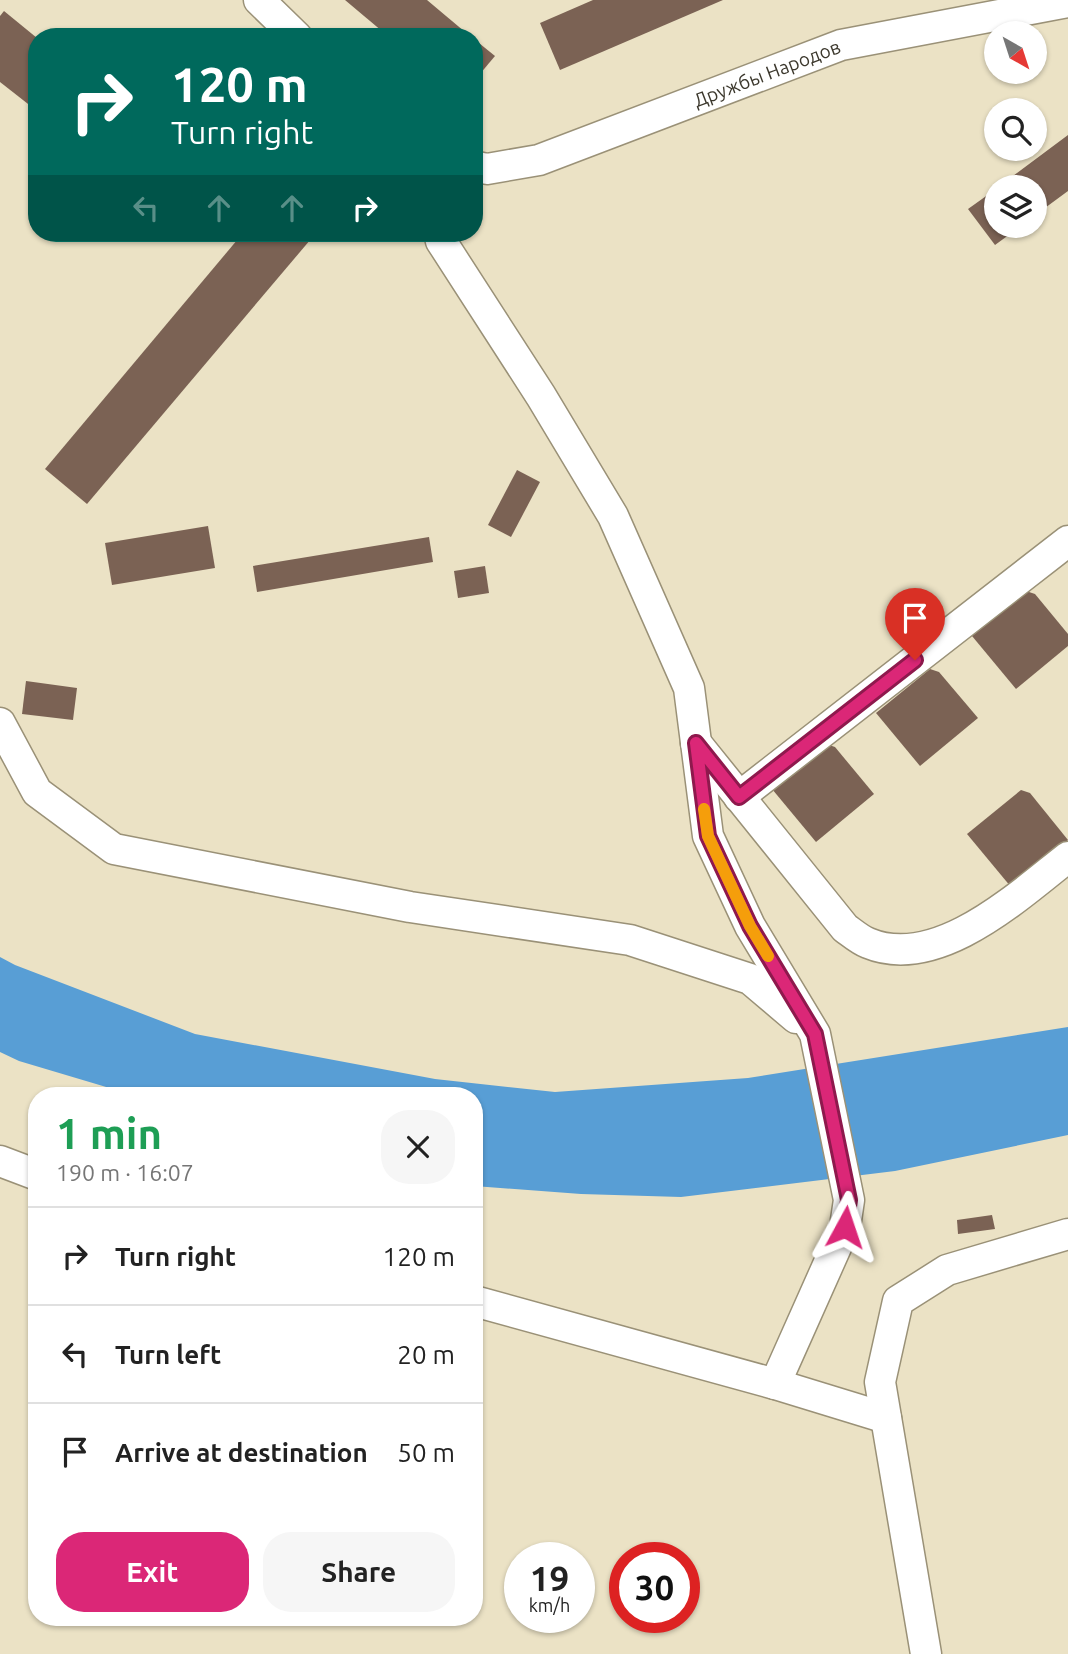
<!DOCTYPE html>
<html lang="en">
<head>
<meta charset="utf-8">
<style>
  :root { --surface:#fff; --page:#f6f6f6; --text:#222; --muted:#767676; --line:#e0e0e0; --accent:#db2777 }
  body { margin:0; font-family:Ubuntu,sans-serif; background:var(--page); color:var(--text); height:100vh; display:flex; flex-direction:column; font-size:26px; white-space:nowrap }
  * { box-sizing:border-box; margin:0 }
  p { font-size:23px; color:var(--muted) }
  .icon { flex:none; width:38px; height:38px; fill:none; stroke:currentColor; stroke-width:2; stroke-linecap:round; stroke-linejoin:round }
  .map { position:relative; flex:1; overflow:hidden }
  .panel { position:absolute; left:28px; top:1087px; width:455px; height:539px; display:flex; flex-direction:column; background:var(--surface); border-radius:28px; box-shadow:0 2px 5px #0004 }
  .panel>* { flex:none }
  .guide { position:absolute; left:28px; top:28px; width:455px; height:214px; border-radius:28px; box-shadow:0 2px 5px #0004; background:#00695c; color:#fff; overflow:hidden }
  .needle { width:46px; rotate:141deg }
  .buttons { position:absolute; left:984px; top:21px; display:grid; gap:14px }
  .buttons a { display:grid; place-items:center; width:63px; height:63px; border-radius:50%; background:var(--surface); box-shadow:0 2px 5px #0004; font-size:35px }
  .speed { position:absolute; left:504px; top:1542px; display:flex; gap:14px; font-size:35px; font-weight:700; text-align:center }
  .speed>* { display:grid; place-content:center; width:91px; height:91px; border-radius:50%; background:var(--surface); box-shadow:0 2px 5px #0004; line-height:1 }
  .speed small { font-size:18px; font-weight:400 }
  .speed .limit { border:10px solid #d22; background:#fff; color:#111 }
  .pin { position:absolute; display:grid; place-items:center; width:60px; height:60px; color:#fff; margin:-72px -30px; border-radius:50% 50% 50% 0; rotate:-45deg; box-shadow:0 0 7px #0007 }
  .pin .icon { rotate:45deg }
  .me { position:absolute; width:77px; margin:-38px; rotate:5deg; stroke-linejoin:round; filter:drop-shadow(0 0 5px #0008) }
  .turn { display:flex; align-items:center; gap:24px; height:147px; padding:0 28px; font-size:32px }
  .turn .icon { width:91px; height:91px; stroke-width:2.5 }
  .turn b { display:block; font-size:49px; line-height:60px }
  .lanes { display:flex; align-items:center; height:66px; padding:0 28px; background:#0003; justify-content:center; gap:35px; direction:ltr }
  .lanes .off { opacity:.35 }
  .round { display:grid; place-items:center; flex:none; width:74px; height:74px; border-radius:28px; background:var(--page) }
  .head { display:flex; align-items:center; justify-content:space-between; height:119px; padding:0 28px }
  h1 { font-size:42px; font-weight:600; line-height:52px; color:#1e9e55 }
  .primary-button { display:flex; gap:14px; margin-top:auto; padding:14px 28px }
  .primary-button a { flex:1; height:80px; border-radius:28px; background:var(--accent); color:#fff; font-size:28px; font-weight:600; line-height:80px; text-align:center }
  .primary-button a+a { background:var(--page); color:var(--text) }
  ul { padding:0; list-style:none }
  li { display:flex; align-items:center; gap:21px; height:98px; padding:0 28px; border-top:2px solid var(--line) }
  li div { flex:1 }
  li b { display:block; font-size:26px }
  li em { font-style:normal }
  .map>svg:first-child { display:block }
  .water { fill:#589ed5 }
  .building { fill:#7b6254 }
  .lines { fill:none; stroke-linecap:round; stroke-linejoin:round }
  .minor-casing { stroke:#9a9177; stroke-width:33 }
  .minor { stroke:#fff; stroke-width:30 }
  .route-casing { stroke:#8e194d; stroke-width:18 }
  .route { stroke:#db2777; stroke-width:12 }
  .slow { stroke:#f59e0b; stroke-width:12 }
  .labels { text-anchor:middle; stroke-width:7; stroke-linejoin:round; paint-order:stroke }
  .street-label { font-size:19px; fill:#3c382d; stroke:#fff }
</style>
</head>
<body>
<div class="map">
<svg width="1068" height="1654" viewBox="0 0 1068 1654">
  <rect width="100%" height="100%" fill="#ebe2c5"/>
  <path class="water" d="M0,957L15,965L195,1034L435,1079L555,1092L748,1078L1068,1027V1135L895,1171L681,1197L581,1194L474,1186V1096L133,1095L19,1061L0,1052Z"/>
  <g class="building">
    <path d="M345,0H427L471,37H389Z"/>
    <path d="M593,0H723L560,70L540,23Z"/>
    <path d="M4,11L37,38V111L0,82V16Z"/>
    <path d="M474,39L495,56L474,81Z"/>
    <path d="M1068,135V191L1034,216V187H998Z"/>
    <path d="M996,189V226H1021L995,245L968,209Z"/>
    <path d="M243,233H316L87,504L45,469Z"/>
    <path d="M517,470L540,482L511,537L488,525Z"/>
    <path d="M208,526L215,568L112,585L105,543Z"/>
    <path d="M429,537L433,562L257,592L253,566Z"/>
    <path d="M485,566L489,593L458,598L454,571Z"/>
    <path d="M1026,591L1035,594L1068,634V646L1016,689L972,636Z"/>
    <path d="M930,669L939,672L978,718L920,766L876,713Z"/>
    <path d="M26,681L77,688L73,720L22,714Z"/>
    <path d="M826,744L835,747L874,794L816,842L772,789Z"/>
    <path d="M1021,790L1030,793L1068,840L1011,887L967,834Z"/>
    <path d="M992,1215L995,1229L958,1234L957,1220Z"/>
  </g>
  <g class="lines">
    <defs>
      <g id="minor">
        <path d="M259,0L297,37"/>
        <path id="s1" d="M474,166L487,169L539,160L841,45L1068,2"/>
        <path d="M439,233L441,241L541,396L613,516L689,688L708,836L750,926L815,1034L849,1200L845,1227L775,1384"/>
        <path d="M0,723L37,792L114,849L410,907L630,940L750,979L796,1018"/>
        <path d="M696,743L845,928C852,933 860,940 868,943C937,972 1018,896 1068,857"/>
        <path d="M739,797L1068,541"/>
        <path d="M0,1161L37,1175"/>
        <path d="M474,1301L775,1384L886,1418"/>
        <path d="M926,1654L880,1382L898,1301L947,1270L1068,1234"/>
      </g>
    </defs>
    <use href="#minor" class="minor-casing"/>
    <use href="#minor" class="minor"/>
  </g>
  <g class="lines">
    <defs>
      <path id="route" d="M845,1227L849,1200L815,1034L750,926L708,836L696,743L739,797L915,660"/>
    </defs>
    <use href="#route" class="route-casing"/>
    <use href="#route" class="route"/>
    <path class="slow" d="M704,809L708,836L750,926L768,956"/>
  </g>
  <g class="labels">
    <g class="street-label">
      <text dy="7" stroke="none"><textPath href="#s1" startOffset="310">Дружбы Народов</textPath></text>
    </g>
  </g>
</svg>
<div class="buttons">
<a><svg class="needle" viewBox="-14 -14 28 28"><path d="M0-13l5 13h-10z" fill="#e53935"/><path d="M0 13l5-13h-10z" fill="#767676"/></svg></a>
<a><svg class="icon" aria-label="search" viewBox="0 0 24 24"><circle cx="10" cy="10" r="6"/><path d="M15 15l6 6"/></svg></a>
<a><svg class="icon" aria-label="layers" viewBox="0 0 24 24"><path d="M12 4l9 5-9 5-9-5zM3 14l9 5 9-5"/></svg></a>
</div>
<div class="speed"><div>19<small>km/h</small></div><div class="limit">30</div></div>
<div class="pin" style="left:915px;top:660px;background:#d93025"><svg class="icon" aria-label="arrive" viewBox="0 0 24 24"><path d="M6 21V4h12l-3 4 3 4H6"/></svg></div>
<svg class="me" style="left:845px;top:1227px" viewBox="-20 -20 40 40"><path d="M0-17L14 15 0 8-14 15z" fill="#db2777" stroke="#fff" stroke-width="4"/></svg>
<div class="guide">
<div class="turn"><svg class="icon" aria-label="right" viewBox="0 0 24 24"><path d="M7 20v-9h11M14 6l5 5-5 5"/></svg><div><b>120 m</b>Turn right</div></div>
<div class="lanes"><svg class="icon off" aria-label="left" viewBox="0 0 24 24"><path d="M17 20v-9H6M10 6l-5 5 5 5"/></svg><svg class="icon off" aria-label="ahead" viewBox="0 0 24 24"><path d="M12 20V5M6 11l6-6 6 6"/></svg><svg class="icon off" aria-label="ahead" viewBox="0 0 24 24"><path d="M12 20V5M6 11l6-6 6 6"/></svg><svg class="icon" aria-label="right" viewBox="0 0 24 24"><path d="M7 20v-9h11M14 6l5 5-5 5"/></svg></div>
</div>
<section class="panel">
<div class="head"><div><h1>1 min</h1><p>190 m · 16:07</p></div><a class="round"><svg class="icon" aria-label="close" viewBox="0 0 24 24"><path d="M6 6l12 12M18 6L6 18"/></svg></a></div>
<ul>
<li><svg class="icon" aria-label="right" viewBox="0 0 24 24"><path d="M7 20v-9h11M14 6l5 5-5 5"/></svg><div><b>Turn right</b></div><em>120 m</em></li>
<li><svg class="icon" aria-label="left" viewBox="0 0 24 24"><path d="M17 20v-9H6M10 6l-5 5 5 5"/></svg><div><b>Turn left</b></div><em>20 m</em></li>
<li><svg class="icon" aria-label="arrive" viewBox="0 0 24 24"><path d="M6 21V4h12l-3 4 3 4H6"/></svg><div><b>Arrive at destination</b></div><em>50 m</em></li>
</ul>
<div class="primary-button"><a>Exit</a><a>Share</a></div>
</section>
</div>
</body>
</html>
